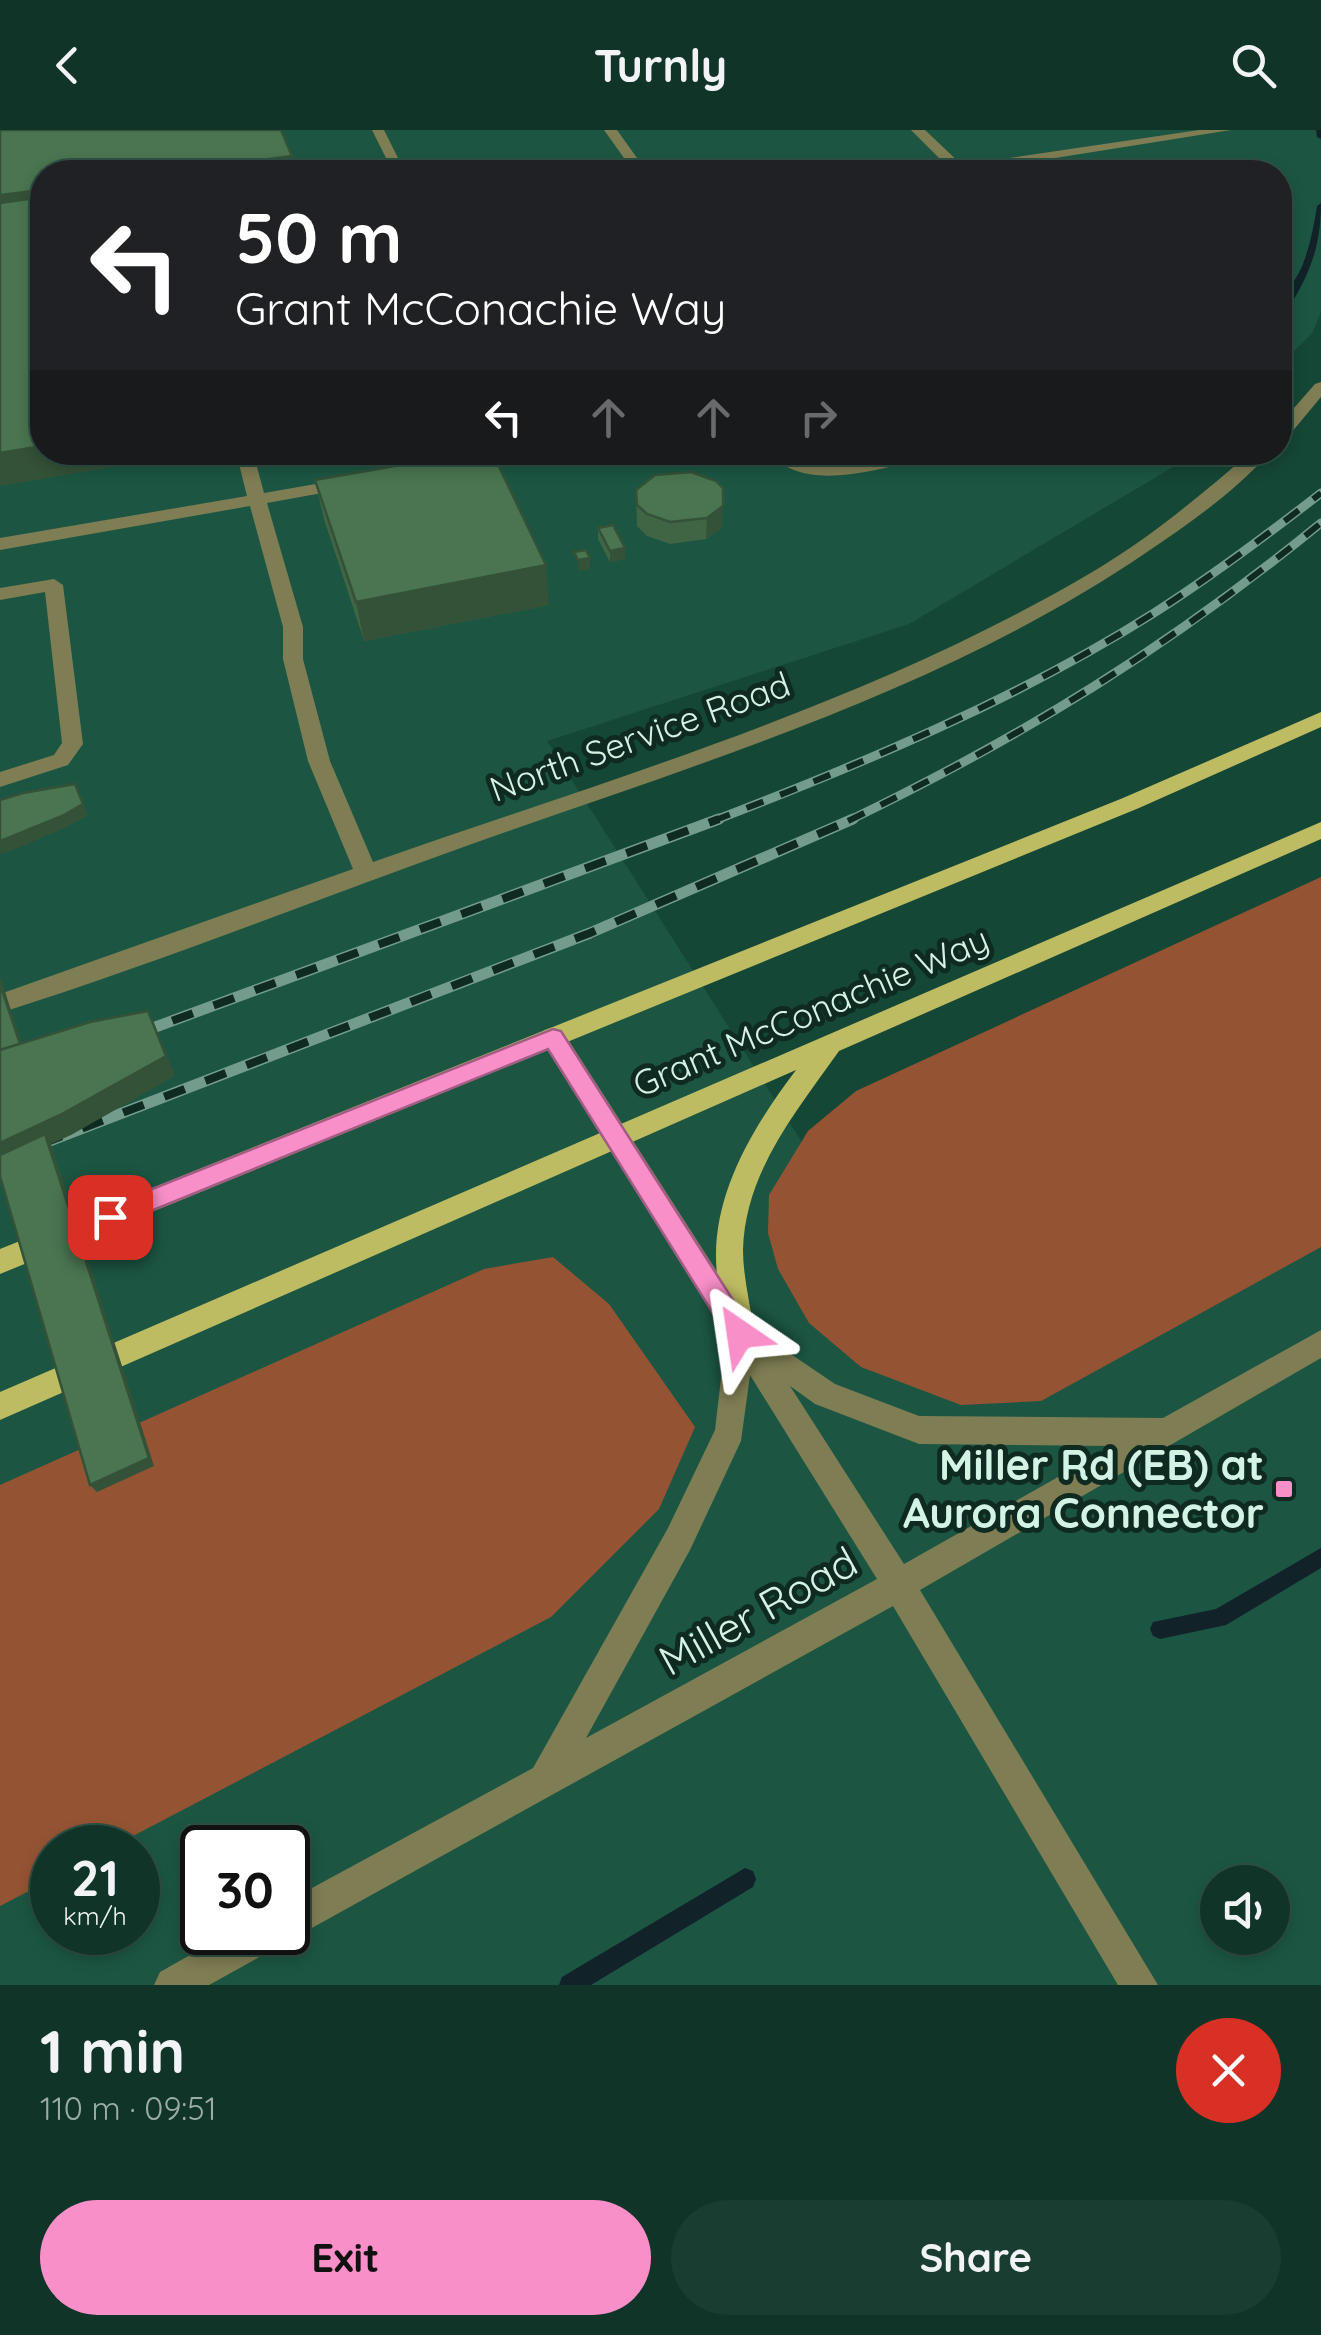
<!DOCTYPE html>
<html lang="en">
<head>
<meta charset="utf-8">
<style>
  :root { --surface:#103528; --page:#193d30; --text:#f1f3f6; --muted:#9caba8; --line:#305045; --accent:#f98fc9 }
  body { margin:0; font-family:Quicksand,sans-serif; background:var(--page); color:var(--text); height:100vh; display:flex; flex-direction:column; font-size:38px; white-space:nowrap }
  * { box-sizing:border-box; margin:0 }
  p { font-size:32px; color:var(--muted) }
  .icon { flex:none; width:55px; height:55px; fill:none; stroke:currentColor; stroke-width:2; stroke-linecap:round; stroke-linejoin:round }
  .map { position:relative; height:1855px; overflow:hidden }
  .panel { display:flex; flex-direction:column; background:var(--surface); flex:1 }
  .panel>* { flex:none }
  .top-card { position:absolute; left:30px; top:30px; width:1262px; height:305px; border-radius:40px; box-shadow:0 5px 15px #0003,0 0 0 2px var(--line); background:#202124; color:#fff; overflow:hidden }
  .buttons { position:absolute; left:1200px; top:1735px; display:grid; gap:20px }
  .buttons a { display:grid; place-items:center; width:90px; height:90px; border-radius:50%; background:var(--surface); box-shadow:0 5px 15px #0003,0 0 0 2px var(--line); font-size:50px }
  .speed { position:absolute; left:30px; top:1695px; display:flex; gap:20px; font-size:50px; font-weight:700; text-align:center }
  .speed>* { display:grid; place-content:center; width:130px; height:130px; border-radius:50%; background:var(--surface); box-shadow:0 5px 15px #0003,0 0 0 2px var(--line); line-height:1 }
  .speed small { font-size:25px; font-weight:400 }
  .speed .limit { border:5px solid #111; border-radius:15px; background:#fff; color:#111 }
  .pin { position:absolute; display:grid; place-items:center; width:85px; height:85px; color:#fff; margin:-42px; border-radius:20px; box-shadow:0 5px 15px #0006 }
  .me { position:absolute; width:110px; margin:-55px; rotate:328deg; stroke-linejoin:round; filter:drop-shadow(0 0 8px #0008) }
  .turn { display:flex; align-items:center; gap:35px; height:210px; padding:0 40px; font-size:45px }
  .turn .icon { width:130px; height:130px; stroke-width:2.5 }
  .turn b { display:block; font-size:70px; line-height:85px }
  .lanes { display:flex; align-items:center; height:95px; padding:0 40px; background:#0003; justify-content:center; gap:50px; direction:ltr }
  .lanes .off { opacity:.35 }
  .round { display:grid; place-items:center; flex:none; width:105px; height:105px; border-radius:52px; background:var(--page) }
  .headline { display:flex; align-items:center; justify-content:space-between; height:170px; padding:0 40px }
  h1 { font-size:60px; font-weight:700; line-height:75px }
  .cta { display:flex; gap:20px; margin-top:auto; padding:20px 40px }
  .cta a { flex:1; height:115px; border-radius:60px; background:var(--accent); color:#111; font-size:40px; font-weight:700; line-height:115px; text-align:center }
  .cta a+a { background:var(--page); color:var(--text) }
  header { display:flex; justify-content:space-between; align-items:center; height:130px; padding:0 40px; background:var(--surface); font-size:45px; font-weight:700 }
  .map>svg:first-child { display:block }
  .built { fill:#1c5643; fill-rule:evenodd }
  .green { fill:#945433 }
  .lines { fill:none; stroke-linecap:round; stroke-linejoin:round }
  .stream { fill:#112229; fill-rule:evenodd }
  .minor { fill:#7e7d53; fill-rule:evenodd }
  .major { fill:#bebc62; fill-rule:evenodd }
  .rail-far1-casing { stroke:#739c8c; stroke-width:9 }
  .rail-casing { stroke:#739c8c; stroke-width:11 }
  .rail-far1 { stroke:#0f2a20; stroke-width:6; stroke-dasharray:18; stroke-linecap:butt }
  .rail { stroke:#0f2a20; stroke-width:8; stroke-dasharray:22; stroke-linecap:butt }
  .wall { fill:#406545 }
  .shaded-wall { fill:#345238 }
  .building { fill:#4a7550; stroke:#345238; stroke-width:2.5 }
  .route { fill:#f98fc9; stroke:#a25d83; stroke-width:2.5 }
  .poi-dot { fill:#f98fc9; stroke:#0f2a20; stroke-width:4 }
  .labels { text-anchor:middle; stroke-width:10; stroke-linejoin:round; paint-order:stroke }
  .street-label { font-size:35px; fill:#d3f3e5; stroke:#0f2a20 }
  .near-poi-label { font-size:42px; font-weight:bold; fill:#d3f3e5; stroke:#0f2a20; text-anchor:end }
  .near-street-label { font-size:42px; fill:#d3f3e5; stroke:#0f2a20 }
</style>
</head>
<body>
<header><svg class="icon" aria-label="back" viewBox="0 0 24 24"><path d="M15 5l-7 7 7 7"/></svg>Turnly<svg class="icon" aria-label="search" viewBox="0 0 24 24"><circle cx="10" cy="10" r="6"/><path d="M15 15l6 6"/></svg></header>
<div class="map">
<svg width="1321" height="1855" viewBox="0 0 1321 1855">
  <rect width="100%" height="100%" fill="#154736"/>
  <path class="built" d="M0,0H1321V182L1312,203L1280,235V42H42V322L1190,323L1178,334L909,494L547,611L915,1190L1321,982V1855H0ZM52,1718H138V1802H52ZM202,1718H288V1802H202ZM1218,1752H1272V1808H1218Z"/>
  <g class="green">
    <path d="M1321,747V1117L1041,1271L961,1275L861,1237L809,1193L778,1139L768,1103L769,1065L808,1001L856,961Z"/>
    <path d="M553,1127L609,1174L695,1297L659,1379L551,1487L112,1717L52,1718V1749L0,1776V1355L484,1139Z"/>
  </g>
  <g class="lines">
    <g class="stream">
      <path d="M1316,0H1321V9L1317,7Z"/>
      <path d="M1321,73C1321,120 1308,148 1283,187L1280,188C1280,169 1296,151 1303,134C1310,115 1314,96 1317,76Z"/>
      <path d="M1321,1418V1438L1226,1495L1160,1509L1153,1506L1150,1499L1153,1492L1216,1479Z"/>
      <path d="M745,1738L753,1741L756,1749L753,1757L591,1855H559L562,1847Z"/>
    </g>
    <g class="minor">
      <path d="M372,0H384L405,42H393Z"/>
      <path d="M604,0H617L647,42H634Z"/>
      <path d="M911,0H925L962,35L1199,0H1231L968,42H938L948,37Z"/>
      <path d="M1321,252V267L1286,309L1280,310V294L1315,254Z"/>
      <path d="M236,322H253L264,363L350,348L359,353L350,358L267,373L303,497V529L330,631L373,732C616,647 871,573 1094,441C1151,407 1201,365 1251,322H1270C1236,361 1190,393 1147,422C943,561 700,633 469,715C313,771 158,833 0,883V864L353,739L308,631L283,529V497L250,376L0,420V408L247,366Z"/>
      <path d="M495,322H536L464,338L455,333Z"/>
      <path d="M767,322C789,322 805,335 828,335C866,335 901,322 939,322C929,329 915,331 902,334C859,344 801,359 767,322Z"/>
      <path d="M54,449L63,455L83,614L68,635L0,657V642L54,625L62,613L45,462L0,470V458Z"/>
      <path d="M553,897L562,900L754,1199L835,1254L919,1286L1163,1288L1321,1200V1228L920,1460L1158,1855H1118L893,1476L301,1804L284,1807L281,1815L209,1855H154L160,1842L231,1802H288V1771L533,1638L668,1398L715,1300L726,1205L544,914L541,907L544,900ZM750,1245L877,1449L586,1608L690,1420L741,1311ZM790,1256L815,1274L919,1314L1113,1316L904,1434Z"/>
    </g>
    <g class="major">
      <path d="M1321,582V597L1139,678L0,1144V1119L1123,668Z"/>
      <path d="M1321,692V709L839,921C796,982 745,1042 743,1120C743,1148 751,1176 754,1204L750,1213L740,1217L730,1213L726,1204C723,1178 716,1152 716,1126C716,1057 756,993 796,940L0,1290V1262Z"/>
    </g>
    <defs>
      <g id="rail-far1">
        <path d="M713,691C864,633 1016,570 1154,483C1212,446 1267,405 1321,363"/>
        <path d="M848,691C1024,606 1169,517 1321,393"/>
      </g>
      <g id="rail">
        <path d="M131,906L719,689"/>
        <path d="M0,1030L590,803L853,689"/>
      </g>
    </defs>
    <use href="#rail-far1" class="rail-far1-casing"/>
    <use href="#rail" class="rail-casing"/>
    <use href="#rail-far1" class="rail-far1"/>
    <use href="#rail" class="rail"/>
  </g>
  <g class="wall">
    <path d="M655,345L722,398L706,409L670,414L647,406L637,396L636,360Z"/>
    <path d="M315,350L549,475L364,511L324,389Z"/>
    <path d="M598,398L625,418V429L610,432L598,409Z"/>
  </g>
  <g class="shaded-wall">
    <path d="M292,26L295,42H172Z"/>
    <path d="M42,60V98L0,103V65Z"/>
    <path d="M42,316V322H165L166,328L0,356V323Z"/>
    <path d="M723,376L722,398L706,409L707,388Z"/>
    <path d="M625,418V429L610,432V421Z"/>
    <path d="M590,428V439L578,441V430Z"/>
    <path d="M546,435L549,475L364,511L356,472Z"/>
    <path d="M75,654L88,685L67,697L13,720L0,724V711Z"/>
    <path d="M0,846L28,933L0,943Z"/>
    <path d="M148,881L175,946L71,1005L51,1014L154,1336L97,1362L90,1355L0,1038V1013Z"/>
  </g>
  <g class="building">
    <path d="M0,0H281L292,26L172,42H42V60L0,65Z"/>
    <path d="M42,67V316L0,323V73Z"/>
    <path d="M475,322H492L546,435L356,472L315,350Z"/>
    <path d="M691,342L716,351L723,358V376L707,388L670,392L647,384L637,375L636,360L655,345Z"/>
    <path d="M613,395L625,418L610,421L598,398Z"/>
    <path d="M586,420L590,428L578,430L574,422Z"/>
    <path d="M75,654L83,674L62,686L0,711V670L23,663Z"/>
    <path d="M0,854L20,914L0,920Z"/>
    <path d="M148,881L166,926L60,985L0,1013V920L90,892Z"/>
    <path d="M45,1004L149,1328L90,1355L0,1046V1025Z"/>
  </g>
  <path class="route" d="M553,899L561,901L749,1195L753,1204L749,1212L740,1215L731,1212L548,919L119,1094L110,1097L102,1094L98,1087L102,1079Z"/>
  <rect class="poi-dot" x="1274" y="1349" width="20" height="20" rx="5"/>
  <g class="labels">
    <g class="street-label">
      <text transform="translate(640 607) rotate(-20)" y="12">North Service Road</text>
      <text transform="translate(811 882) rotate(-23)" y="12">Grant McConachie Way</text>
    </g>
    <g class="near-poi-label">
      <text x="1264" y="1350">Miller Rd (EB) at<tspan x="1264" dy="48">Aurora Connector</tspan></text>
    </g>
    <g class="near-street-label">
      <text transform="translate(758 1481) rotate(-29)" y="15">Miller Road</text>
    </g>
  </g>
</svg>
<div class="buttons">
<a><svg class="icon" aria-label="sound" viewBox="0 0 24 24"><path d="M4 9h4l5-4v14l-5-4H4zM17 9q2 3 0 6"/></svg></a>
</div>
<div class="speed"><div>21<small>km/h</small></div><div class="limit">30</div></div>
<div class="pin" style="left:110px;top:1087px;background:#d93025"><svg class="icon" aria-label="arrive" viewBox="0 0 24 24"><path d="M6 21V4h12l-3 4 3 4H6"/></svg></div>
<svg class="me" style="left:740px;top:1204px" viewBox="-20 -20 40 40"><path d="M0-17L14 15 0 8-14 15z" fill="#f98fc9" stroke="#fff" stroke-width="4"/></svg>
<div class="top-card">
<div class="turn"><svg class="icon" aria-label="left" viewBox="0 0 24 24"><path d="M17 20v-9H6M10 6l-5 5 5 5"/></svg><div><b>50 m</b>Grant McConachie Way</div></div>
<div class="lanes"><svg class="icon" aria-label="left" viewBox="0 0 24 24"><path d="M17 20v-9H6M10 6l-5 5 5 5"/></svg><svg class="icon off" aria-label="ahead" viewBox="0 0 24 24"><path d="M12 20V5M6 11l6-6 6 6"/></svg><svg class="icon off" aria-label="ahead" viewBox="0 0 24 24"><path d="M12 20V5M6 11l6-6 6 6"/></svg><svg class="icon off" aria-label="right" viewBox="0 0 24 24"><path d="M7 20v-9h11M14 6l5 5-5 5"/></svg></div>
</div>
</div>
<section class="panel">
<div class="headline"><div><h1>1 min</h1><p>110 m · 09:51</p></div><a class="round" style="background:#d93025;color:#fff"><svg class="icon" aria-label="close" viewBox="0 0 24 24"><path d="M6 6l12 12M18 6L6 18"/></svg></a></div>
<div class="cta"><a>Exit</a><a>Share</a></div>
</section>
</body>
</html>
